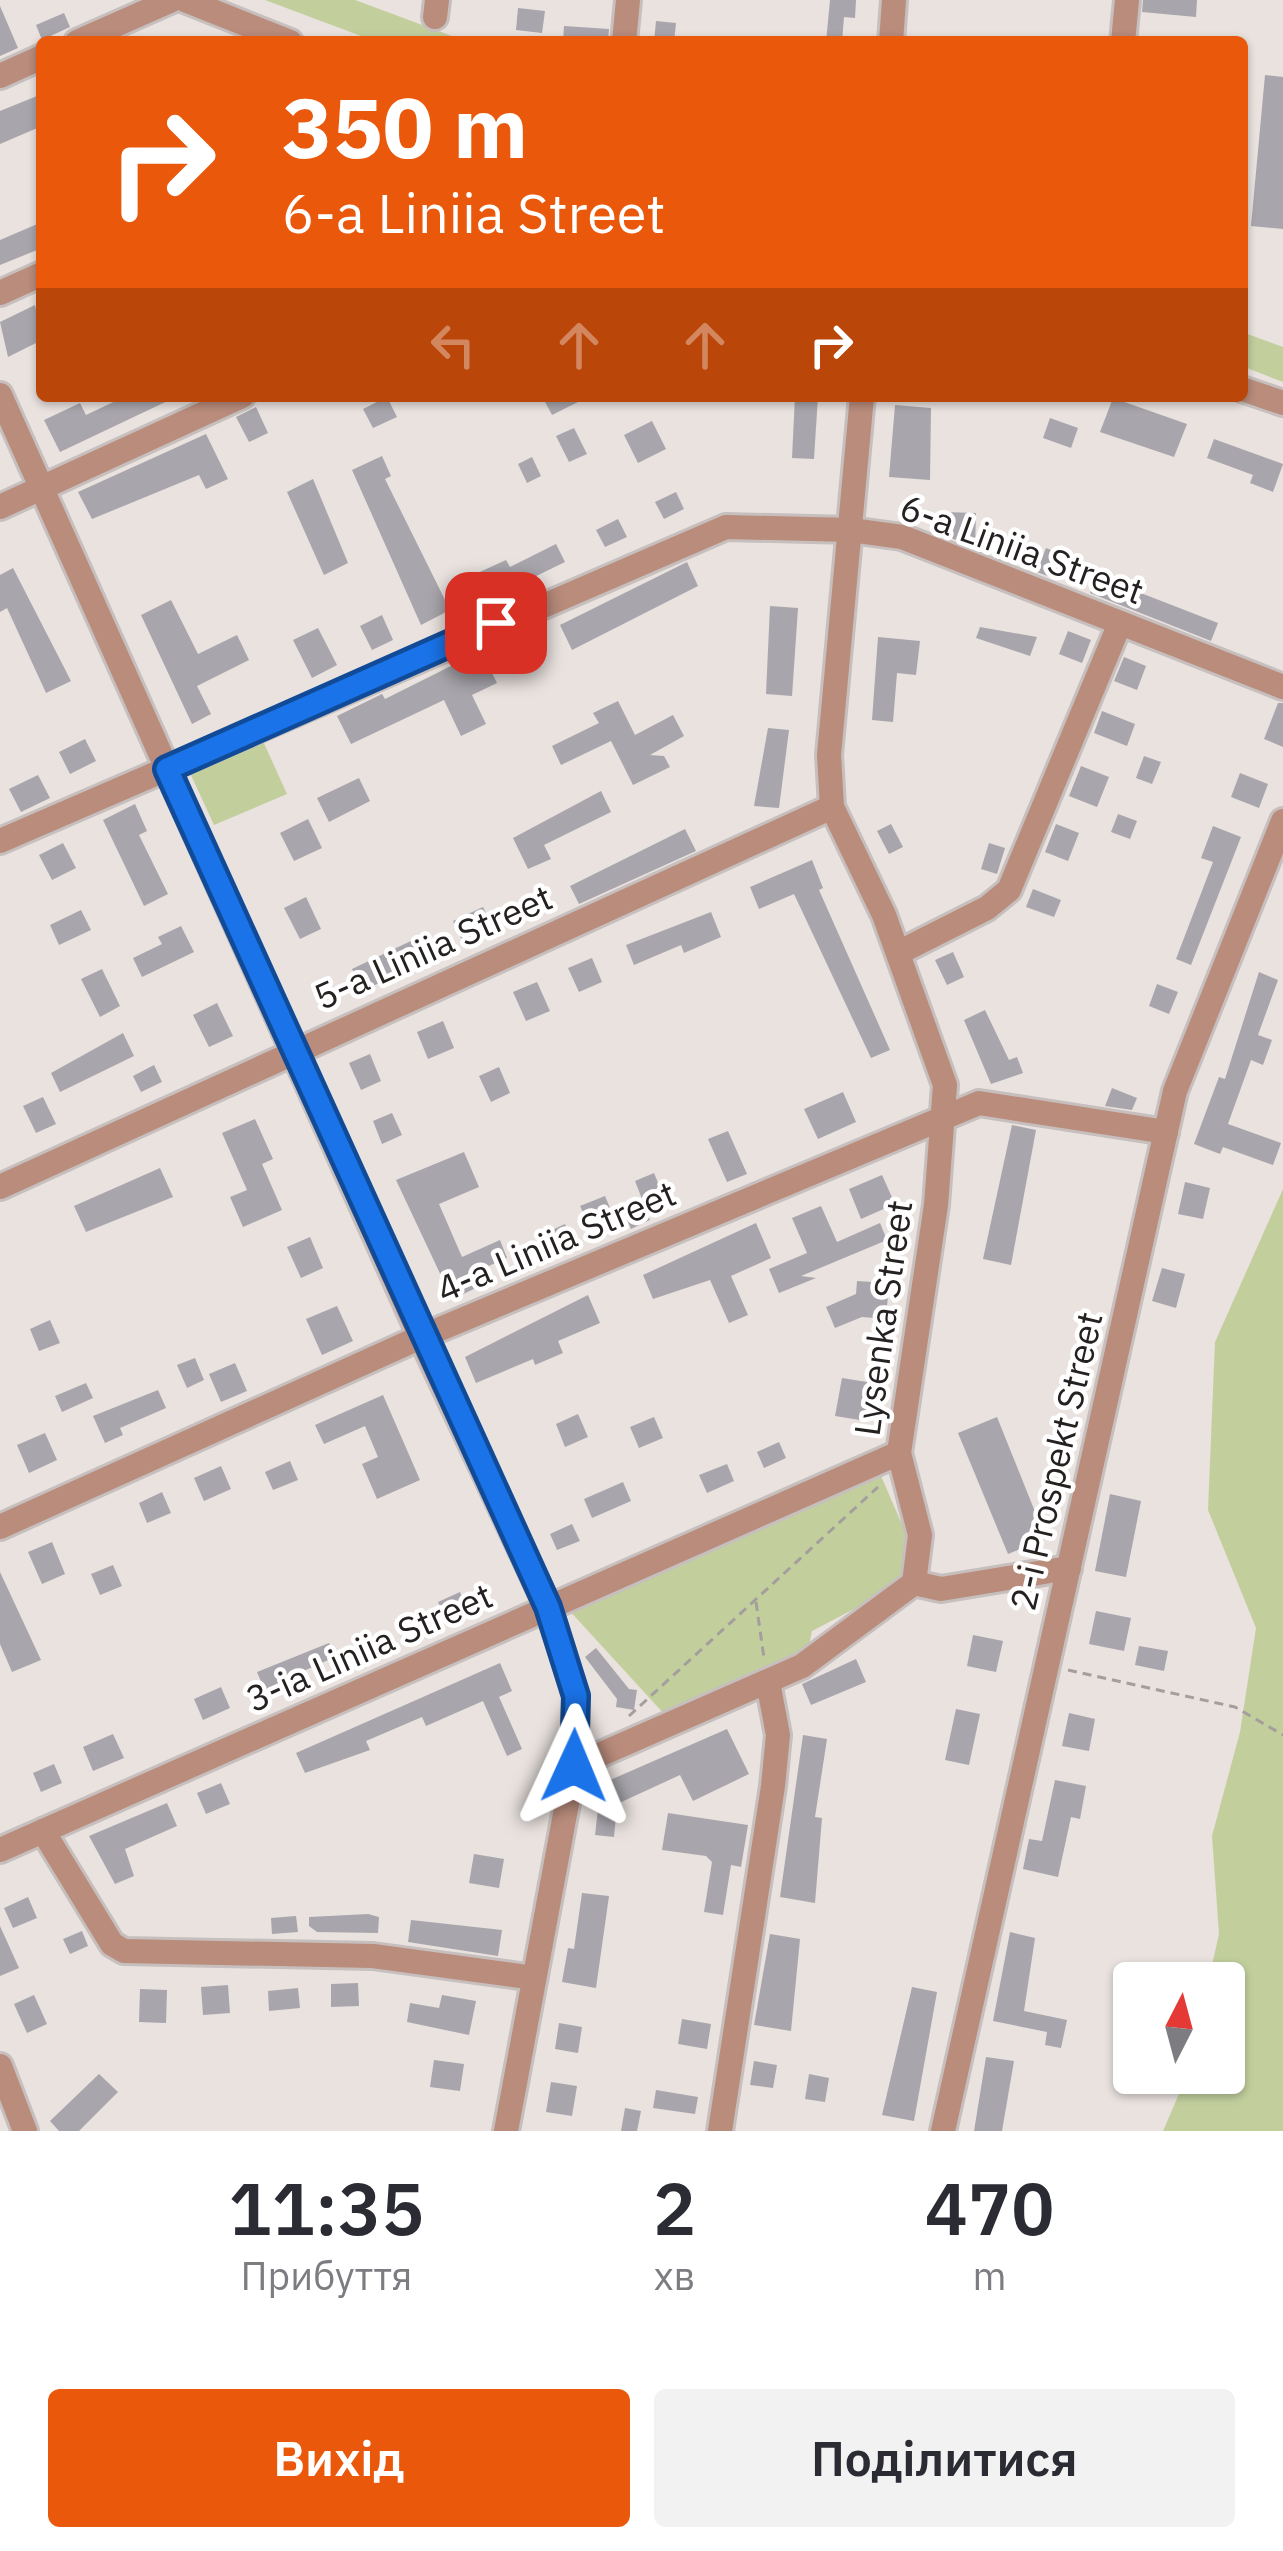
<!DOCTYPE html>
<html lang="uk">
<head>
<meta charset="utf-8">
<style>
  :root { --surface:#fff; --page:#f2f2f3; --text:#2b2b33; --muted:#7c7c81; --accent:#ea580c }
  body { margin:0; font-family:"IBM Plex Sans",sans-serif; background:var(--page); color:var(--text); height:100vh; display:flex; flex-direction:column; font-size:45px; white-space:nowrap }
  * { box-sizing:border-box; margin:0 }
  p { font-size:39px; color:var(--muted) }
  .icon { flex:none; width:66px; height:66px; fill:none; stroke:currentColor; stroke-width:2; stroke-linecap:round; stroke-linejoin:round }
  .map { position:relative; height:2131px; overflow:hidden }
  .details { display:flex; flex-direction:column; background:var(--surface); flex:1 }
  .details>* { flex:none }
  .banner { position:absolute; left:36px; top:36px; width:1212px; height:366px; border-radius:12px; box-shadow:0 3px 9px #0004; background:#ea580c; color:#fff; overflow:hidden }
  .needle { width:78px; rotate:6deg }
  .tools { position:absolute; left:1113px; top:1962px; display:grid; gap:24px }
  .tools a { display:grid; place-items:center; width:132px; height:132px; border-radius:12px; background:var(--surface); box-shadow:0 3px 9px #0004; font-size:60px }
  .pin { position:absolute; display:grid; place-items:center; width:102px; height:102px; color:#fff; margin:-51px; border-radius:24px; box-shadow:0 6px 18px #0006 }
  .me { position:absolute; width:132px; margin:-66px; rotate:1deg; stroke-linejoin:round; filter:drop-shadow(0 0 9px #0008) }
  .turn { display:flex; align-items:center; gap:42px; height:252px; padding:0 48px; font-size:54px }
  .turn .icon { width:156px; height:156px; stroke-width:2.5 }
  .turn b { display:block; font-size:84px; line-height:102px }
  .lanes { display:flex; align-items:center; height:114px; padding:0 48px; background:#0003; justify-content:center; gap:60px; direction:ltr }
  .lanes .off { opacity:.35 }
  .eta { display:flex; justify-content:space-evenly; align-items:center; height:204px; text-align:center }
  .eta b { font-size:72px; font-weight:600; line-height:84px }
  .action { display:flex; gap:24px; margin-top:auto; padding:24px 48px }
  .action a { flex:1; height:138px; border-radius:12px; background:var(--accent); color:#fff; font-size:48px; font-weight:600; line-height:138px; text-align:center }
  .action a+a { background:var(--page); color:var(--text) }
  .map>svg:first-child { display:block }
  .green { fill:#c2cf9d }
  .building { fill:#a8a6ac }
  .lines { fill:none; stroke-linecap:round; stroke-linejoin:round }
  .minor-casing { stroke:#c6bfbd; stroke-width:30 }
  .path { stroke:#a49e9c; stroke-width:3; stroke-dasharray:9 6; stroke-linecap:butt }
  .minor { stroke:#b98c7c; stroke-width:24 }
  .route-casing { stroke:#114b97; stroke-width:30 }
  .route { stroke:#1a73e8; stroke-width:21 }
  .labels { text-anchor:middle; stroke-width:9; stroke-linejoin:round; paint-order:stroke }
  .street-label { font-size:36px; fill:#242120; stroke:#fff }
</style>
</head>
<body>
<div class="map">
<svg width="1283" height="2131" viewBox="0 0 1283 2131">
  <rect width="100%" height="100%" fill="#e9e2df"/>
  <g class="green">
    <path d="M265,0H355L468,42H377Z"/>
    <path d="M1242,332L1283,347V382L1242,366Z"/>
    <path d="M263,741L287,794L214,825L190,773Z"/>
    <path d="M1283,1189V2131H1163L1188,2073H1224V1983H1208L1219,1934L1212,1836L1240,1732L1256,1628L1208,1510L1215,1342Z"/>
    <path d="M878,1469L910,1543L902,1584L812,1631L808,1650L666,1716L567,1608Z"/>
  </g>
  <g class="building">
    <path d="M830,0H856L855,18L844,17L842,42H826Z"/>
    <path d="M1143,0H1197L1196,17L1142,12Z"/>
    <path d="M0,6L18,48L0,56Z"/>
    <path d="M518,8L545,11L542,33L516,30Z"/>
    <path d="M64,13L70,27L42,40L36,25Z"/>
    <path d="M656,21L676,23L674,42H654Z"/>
    <path d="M564,26L609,29L608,42H563Z"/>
    <path d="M1265,75L1283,77V229L1251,226Z"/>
    <path d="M42,94V126L0,144V111Z"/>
    <path d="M42,222V248L0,265V240Z"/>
    <path d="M35,305L42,340L8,357L0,322Z"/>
    <path d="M126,396H178L60,452L44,420L80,403L86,415Z"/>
    <path d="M542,396H590L552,415Z"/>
    <path d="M795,396H818L814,459L792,458Z"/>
    <path d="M387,397L397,417L373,428L363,409Z"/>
    <path d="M1113,398L1187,424L1174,457L1100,432Z"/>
    <path d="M895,405L931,408L930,480L889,477Z"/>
    <path d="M256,407L268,433L249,442L236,417Z"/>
    <path d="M1050,418L1078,428L1071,448L1043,438Z"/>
    <path d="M652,421L666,449L638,463L624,435Z"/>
    <path d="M574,428L587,454L569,462L556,436Z"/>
    <path d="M206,434L228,479L206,489L199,475L92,519L78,492Z"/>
    <path d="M1214,439L1283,464L1273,492L1250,483L1253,475L1207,458Z"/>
    <path d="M382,456L391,476L385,479L450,610L421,625L352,470Z"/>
    <path d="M532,457L541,476L527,483L518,464Z"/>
    <path d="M313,479L348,563L324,575L287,492Z"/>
    <path d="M676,492L684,509L664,519L655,502Z"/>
    <path d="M944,512L976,513L975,547L943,535Z"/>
    <path d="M618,519L627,537L605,547L596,530Z"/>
    <path d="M556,544L565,562L483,602L471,576L506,560L510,567Z"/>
    <path d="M1046,548L1069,557L1060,581L1037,572Z"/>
    <path d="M687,562L698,586L572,650L560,625Z"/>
    <path d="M13,568L71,681L46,693L7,608L0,612V575Z"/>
    <path d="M1097,576L1218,623L1211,641L1090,593Z"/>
    <path d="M171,600L198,654L237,635L249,660L197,686L211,714L192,724L141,615Z"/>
    <path d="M770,606L798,608L792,696L766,694Z"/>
    <path d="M382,615L393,640L372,650L360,626Z"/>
    <path d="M980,627L1037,637L1030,656L976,638Z"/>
    <path d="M318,628L337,665L312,678L293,640Z"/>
    <path d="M1068,631L1091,640L1082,663L1059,654Z"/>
    <path d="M878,637L920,641L916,675L897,673L893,722L872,720Z"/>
    <path d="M481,651L497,683L472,695L486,724L461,736L444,700L351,744L337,716L382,694L385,699Z"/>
    <path d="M1124,657L1146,666L1137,690L1114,681Z"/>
    <path d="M618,701L635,735L673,715L684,736L650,755L664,756L670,767L633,785L611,741L561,765L552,746L599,723L593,713Z"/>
    <path d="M1278,703H1283V747L1264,739Z"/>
    <path d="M1102,711L1135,724L1127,746L1094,733Z"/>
    <path d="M768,728L789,730L779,808L754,806Z"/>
    <path d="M85,739L96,761L70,774L59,752Z"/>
    <path d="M1144,756L1161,762L1152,784L1136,778Z"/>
    <path d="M1081,766L1109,777L1097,807L1069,796Z"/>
    <path d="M1240,773L1268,784L1259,808L1231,797Z"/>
    <path d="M38,775L50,798L21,812L9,789Z"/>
    <path d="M359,778L370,801L329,822L317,798Z"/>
    <path d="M601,791L611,812L544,845L551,859L528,869L513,838Z"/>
    <path d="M135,804L147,831L139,835L168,894L144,906L103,820Z"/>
    <path d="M1118,814L1137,821L1130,839L1111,832Z"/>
    <path d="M308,819L322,848L294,861L280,833Z"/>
    <path d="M891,824L903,847L889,854L877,831Z"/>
    <path d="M1056,824L1079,833L1068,861L1045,852Z"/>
    <path d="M1213,826L1241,837L1191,965L1176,959L1213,862L1201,858Z"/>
    <path d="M685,829L696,851L579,904L570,886Z"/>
    <path d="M63,843L76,868L52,880L39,855Z"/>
    <path d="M989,843L1005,848L997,874L981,869Z"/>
    <path d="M812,860L823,888L819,890L890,1050L871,1058L794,894L759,909L750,887Z"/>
    <path d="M1033,889L1061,900L1054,917L1026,907Z"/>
    <path d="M306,897L321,929L300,939L284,908Z"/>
    <path d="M483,907L493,927L463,942L453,921Z"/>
    <path d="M81,910L91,930L59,945L50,925Z"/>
    <path d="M711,912L721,937L684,953L681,945L634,965L626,945Z"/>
    <path d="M181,926L194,952L142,977L133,958L162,944L158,937Z"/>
    <path d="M415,939L425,960L363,991L352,969Z"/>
    <path d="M953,952L964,977L947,985L935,960Z"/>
    <path d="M592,958L602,982L579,992L568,968Z"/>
    <path d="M102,969L120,1006L100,1017L81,979Z"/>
    <path d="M1259,972L1278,980L1258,1035L1272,1040L1263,1065L1251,1060L1228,1124L1281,1143L1273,1165L1223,1147L1220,1154L1194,1144L1219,1077L1225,1079Z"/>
    <path d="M537,982L550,1011L526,1021L513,992Z"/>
    <path d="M1157,984L1178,992L1169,1014L1149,1006Z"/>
    <path d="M217,1003L233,1036L209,1047L193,1015Z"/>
    <path d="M985,1010L1009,1060L1017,1057L1023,1073L991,1084L964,1020Z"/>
    <path d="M443,1021L454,1048L428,1059L417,1032Z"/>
    <path d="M123,1033L134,1056L60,1092L51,1073Z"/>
    <path d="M370,1054L381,1081L361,1090L349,1063Z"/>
    <path d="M154,1065L162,1082L141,1092L133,1076Z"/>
    <path d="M499,1067L510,1093L491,1102L479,1076Z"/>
    <path d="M1112,1088L1137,1098L1132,1110L1105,1106Z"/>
    <path d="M843,1092L856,1122L818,1139L804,1109Z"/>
    <path d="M43,1097L56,1124L36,1133L23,1106Z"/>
    <path d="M392,1113L402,1135L382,1144L373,1121Z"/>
    <path d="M255,1119L273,1159L262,1164L282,1210L243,1227L230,1197L247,1190L222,1133Z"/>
    <path d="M1012,1125L1036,1130L1011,1265L983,1259Z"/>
    <path d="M728,1131L747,1174L727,1182L708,1139Z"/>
    <path d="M464,1152L479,1187L439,1204L462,1257L500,1240L507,1258L468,1275L474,1289L452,1299L396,1180Z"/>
    <path d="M160,1168L173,1197L86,1232L74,1206Z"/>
    <path d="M654,1173L661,1190L642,1199L635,1181Z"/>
    <path d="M882,1175L895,1204L861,1219L849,1189Z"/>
    <path d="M1185,1182L1210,1188L1203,1219L1178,1214Z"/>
    <path d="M605,1196L613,1215L589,1225L580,1206Z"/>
    <path d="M643,1204L650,1220L631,1229L624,1213Z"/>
    <path d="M821,1206L837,1242L880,1223L887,1240L801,1276L816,1278L779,1293L769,1269L807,1253L792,1218Z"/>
    <path d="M756,1223L771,1258L731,1276L748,1315L729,1323L710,1280L653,1299L643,1275Z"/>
    <path d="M565,1224L572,1240L546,1252L539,1236Z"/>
    <path d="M310,1237L323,1268L301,1278L287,1247Z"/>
    <path d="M1162,1268L1185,1274L1176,1308L1152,1301Z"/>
    <path d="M857,1281L889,1283L886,1319L862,1317L835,1328L826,1307L856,1294Z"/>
    <path d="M588,1295L600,1323L558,1341L563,1353L535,1365L533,1359L476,1383L465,1357Z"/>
    <path d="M337,1306L353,1341L322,1355L306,1319Z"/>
    <path d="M50,1320L60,1343L39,1351L30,1329Z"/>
    <path d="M195,1358L204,1380L187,1388L177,1365Z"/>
    <path d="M235,1363L247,1391L221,1402L209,1374Z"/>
    <path d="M842,1378L873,1383L866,1421L835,1416Z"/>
    <path d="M86,1383L93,1398L62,1412L55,1396Z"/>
    <path d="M158,1390L166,1408L120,1428L123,1435L105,1443L93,1416Z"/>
    <path d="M383,1395L420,1480L377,1499L362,1464L378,1457L365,1426L324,1444L315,1425Z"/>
    <path d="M578,1414L588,1437L565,1447L556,1424Z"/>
    <path d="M654,1417L663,1438L639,1448L630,1427Z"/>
    <path d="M997,1417L1046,1539L1008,1554L958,1433Z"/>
    <path d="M45,1433L57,1460L29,1473L17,1445Z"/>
    <path d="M779,1442L786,1458L764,1468L757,1452Z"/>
    <path d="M290,1461L298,1480L273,1490L265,1472Z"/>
    <path d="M727,1464L734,1481L707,1493L699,1475Z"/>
    <path d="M221,1466L231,1489L204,1501L194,1478Z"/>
    <path d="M623,1482L631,1501L592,1518L584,1499Z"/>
    <path d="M162,1492L171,1513L147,1523L139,1503Z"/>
    <path d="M1110,1494L1141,1501L1126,1577L1095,1571Z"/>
    <path d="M572,1524L580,1541L557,1550L550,1534Z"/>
    <path d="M52,1542L65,1574L42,1584L28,1552Z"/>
    <path d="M113,1565L122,1586L100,1595L91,1574Z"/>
    <path d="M0,1572L41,1660L12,1672L0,1644Z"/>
    <path d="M460,1592L468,1611L446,1621L438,1602Z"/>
    <path d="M1096,1611L1131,1618L1124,1651L1089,1644Z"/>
    <path d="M973,1635L1003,1641L996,1672L967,1666Z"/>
    <path d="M329,1643L335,1657L299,1673L303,1683L268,1698L257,1672Z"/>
    <path d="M1139,1646L1168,1651L1164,1671L1135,1665Z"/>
    <path d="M596,1648L629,1689L637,1690L634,1710L616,1707L617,1699L585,1657Z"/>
    <path d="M856,1659L866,1682L811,1705L802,1684Z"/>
    <path d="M500,1663L512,1691L499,1697L522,1749L507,1756L483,1701L426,1726L422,1717L366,1741L370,1750L305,1773L296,1753Z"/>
    <path d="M221,1687L230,1708L203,1720L194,1699Z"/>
    <path d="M956,1709L980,1714L969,1765L945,1760Z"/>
    <path d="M1069,1713L1095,1719L1089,1751L1062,1746Z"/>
    <path d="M727,1729L749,1774L693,1801L680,1775L617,1804L614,1837L595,1835L601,1784Z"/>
    <path d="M113,1734L124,1758L93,1771L83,1747Z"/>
    <path d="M803,1735L827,1739L815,1817L822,1818L815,1903L780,1897Z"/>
    <path d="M54,1764L62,1783L41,1792L33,1773Z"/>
    <path d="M1055,1780L1086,1786L1080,1819L1071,1817L1058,1877L1023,1869L1029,1839L1042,1841Z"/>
    <path d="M221,1783L230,1804L206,1814L197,1793Z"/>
    <path d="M167,1803L177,1826L125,1849L134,1876L115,1884L89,1836Z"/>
    <path d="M668,1813L748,1825L741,1867L731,1865L723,1915L704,1912L712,1862L706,1856L662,1850Z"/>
    <path d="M474,1854L504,1859L499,1888L469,1883Z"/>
    <path d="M582,1893L609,1896L596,1988L562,1982L568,1948L574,1949Z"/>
    <path d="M28,1897L37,1918L13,1928L4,1908Z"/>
    <path d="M368,1914L379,1917L378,1933L317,1932L309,1926V1917Z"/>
    <path d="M296,1916L298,1932L272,1934L271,1918Z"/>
    <path d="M411,1920L502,1930L498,1956L408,1942Z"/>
    <path d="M0,1926L19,1968L0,1976Z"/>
    <path d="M82,1931L88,1946L70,1954L63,1939Z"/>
    <path d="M1010,1932L1035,1938L1024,2011L1067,2020L1061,2048L1045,2045L1047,2032L993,2021Z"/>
    <path d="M770,1934L800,1939L791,2031L754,2025Z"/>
    <path d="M358,1983L359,2006L331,2007V1984Z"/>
    <path d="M228,1985L230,2013L203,2015L201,1987Z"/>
    <path d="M912,1987L937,1992L914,2121L882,2115Z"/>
    <path d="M298,1988L300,2008L269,2011L268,1991Z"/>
    <path d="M140,1989L167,1990L166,2023L139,2022Z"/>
    <path d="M34,1995L47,2024L27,2033L14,2004Z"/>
    <path d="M442,1995L476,2001L469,2035L407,2022L410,2003L439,2008Z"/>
    <path d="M682,2019L711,2024L707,2049L678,2044Z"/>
    <path d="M559,2023L582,2027L578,2053L555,2049Z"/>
    <path d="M986,2057L1014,2061L1002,2131H974Z"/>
    <path d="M434,2060L464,2064L460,2091L430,2087Z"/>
    <path d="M754,2061L777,2065L773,2088L750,2085Z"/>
    <path d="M99,2074L118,2092L79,2131H59L50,2121Z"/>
    <path d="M809,2074L829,2078L825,2102L805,2099Z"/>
    <path d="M551,2082L577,2086L572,2116L546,2112Z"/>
    <path d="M656,2090L698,2097L695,2114L653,2108Z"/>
    <path d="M625,2108L641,2111L637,2131H621Z"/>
  </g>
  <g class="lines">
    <defs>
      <g id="minor">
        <path d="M185,0L290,42"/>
        <path d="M435,17L437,0"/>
        <path d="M77,42L172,0"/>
        <path d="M624,42L628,0"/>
        <path d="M891,42L894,0"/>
        <path d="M1123,42L1127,0"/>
        <path d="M0,76L42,57"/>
        <path d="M0,293L42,274"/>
        <path d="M1242,389L1283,403"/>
        <path d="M0,395L421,1337L548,1607L576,1696L574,1766L506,2131"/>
        <path d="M0,507L242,396"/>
        <path d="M0,841L726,527L851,530L902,537L1283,687"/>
        <path d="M898,953L987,908L1009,890L1120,623"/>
        <path d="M0,1187L832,807"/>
        <path d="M0,1527L421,1337L979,1103L1166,1132"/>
        <path d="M914,1583L941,1589L1069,1568"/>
        <path d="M574,1766L802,1666L914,1583L920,1535L899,1453L936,1205L945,1085L884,915L832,807L829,755L862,396"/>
        <path d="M43,1831L112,1944L124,1951L373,1956L534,1978"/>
        <path d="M0,1850L899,1453"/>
        <path d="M0,2066L25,2131"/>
        <path d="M720,2131L773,1786L778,1735L768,1682"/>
        <path d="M943,2131L1175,1091L1283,821"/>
      </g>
    </defs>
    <use href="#minor" class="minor-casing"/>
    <g class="path">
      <path d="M756,1602L764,1658"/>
      <path d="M1068,1670L1235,1707L1283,1735"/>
      <path d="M629,1716L878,1487"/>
    </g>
    <use href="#minor" class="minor"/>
  </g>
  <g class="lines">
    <defs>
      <path id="route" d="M496,623L167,769L548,1607L576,1696L574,1766"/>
    </defs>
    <use href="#route" class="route-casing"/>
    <use href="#route" class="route"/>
  </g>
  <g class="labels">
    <g class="street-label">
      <text transform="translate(1022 549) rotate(20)" y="13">6-a Liniia Street</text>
      <text transform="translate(433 947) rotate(-24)" y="13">5-a Liniia Street</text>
      <text transform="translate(556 1241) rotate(-23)" y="13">4-a Liniia Street</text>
      <text transform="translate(883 1318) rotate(-82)" y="13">Lysenka Street</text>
      <text transform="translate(1056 1461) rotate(-77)" y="13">2-i Prospekt Street</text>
      <text transform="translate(369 1647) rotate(-24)" y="13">3-ia Liniia Street</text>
    </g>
  </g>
</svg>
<div class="tools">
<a><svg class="needle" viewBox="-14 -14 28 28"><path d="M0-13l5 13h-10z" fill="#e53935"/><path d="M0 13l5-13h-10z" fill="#7c7c81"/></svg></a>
</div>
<div class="pin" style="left:496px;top:623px;background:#d93025"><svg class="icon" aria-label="arrive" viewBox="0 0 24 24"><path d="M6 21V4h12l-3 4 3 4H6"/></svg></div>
<svg class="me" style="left:574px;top:1766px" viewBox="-20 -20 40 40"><path d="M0-17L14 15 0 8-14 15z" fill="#1a73e8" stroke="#fff" stroke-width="4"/></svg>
<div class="banner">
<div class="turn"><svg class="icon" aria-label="right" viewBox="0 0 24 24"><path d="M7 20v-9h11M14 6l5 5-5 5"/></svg><div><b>350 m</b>6-a Liniia Street</div></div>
<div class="lanes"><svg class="icon off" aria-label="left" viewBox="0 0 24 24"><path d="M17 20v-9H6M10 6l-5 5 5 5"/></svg><svg class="icon off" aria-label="ahead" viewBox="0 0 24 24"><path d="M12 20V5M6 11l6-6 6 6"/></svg><svg class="icon off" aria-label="ahead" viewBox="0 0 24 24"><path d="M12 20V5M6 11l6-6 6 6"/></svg><svg class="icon" aria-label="right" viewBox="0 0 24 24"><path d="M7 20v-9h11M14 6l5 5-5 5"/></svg></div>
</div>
</div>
<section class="details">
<div class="eta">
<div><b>11:35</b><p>Прибуття</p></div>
<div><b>2</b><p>хв</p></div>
<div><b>470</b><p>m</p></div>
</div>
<div class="action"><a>Вихід</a><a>Поділитися</a></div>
</section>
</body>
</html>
